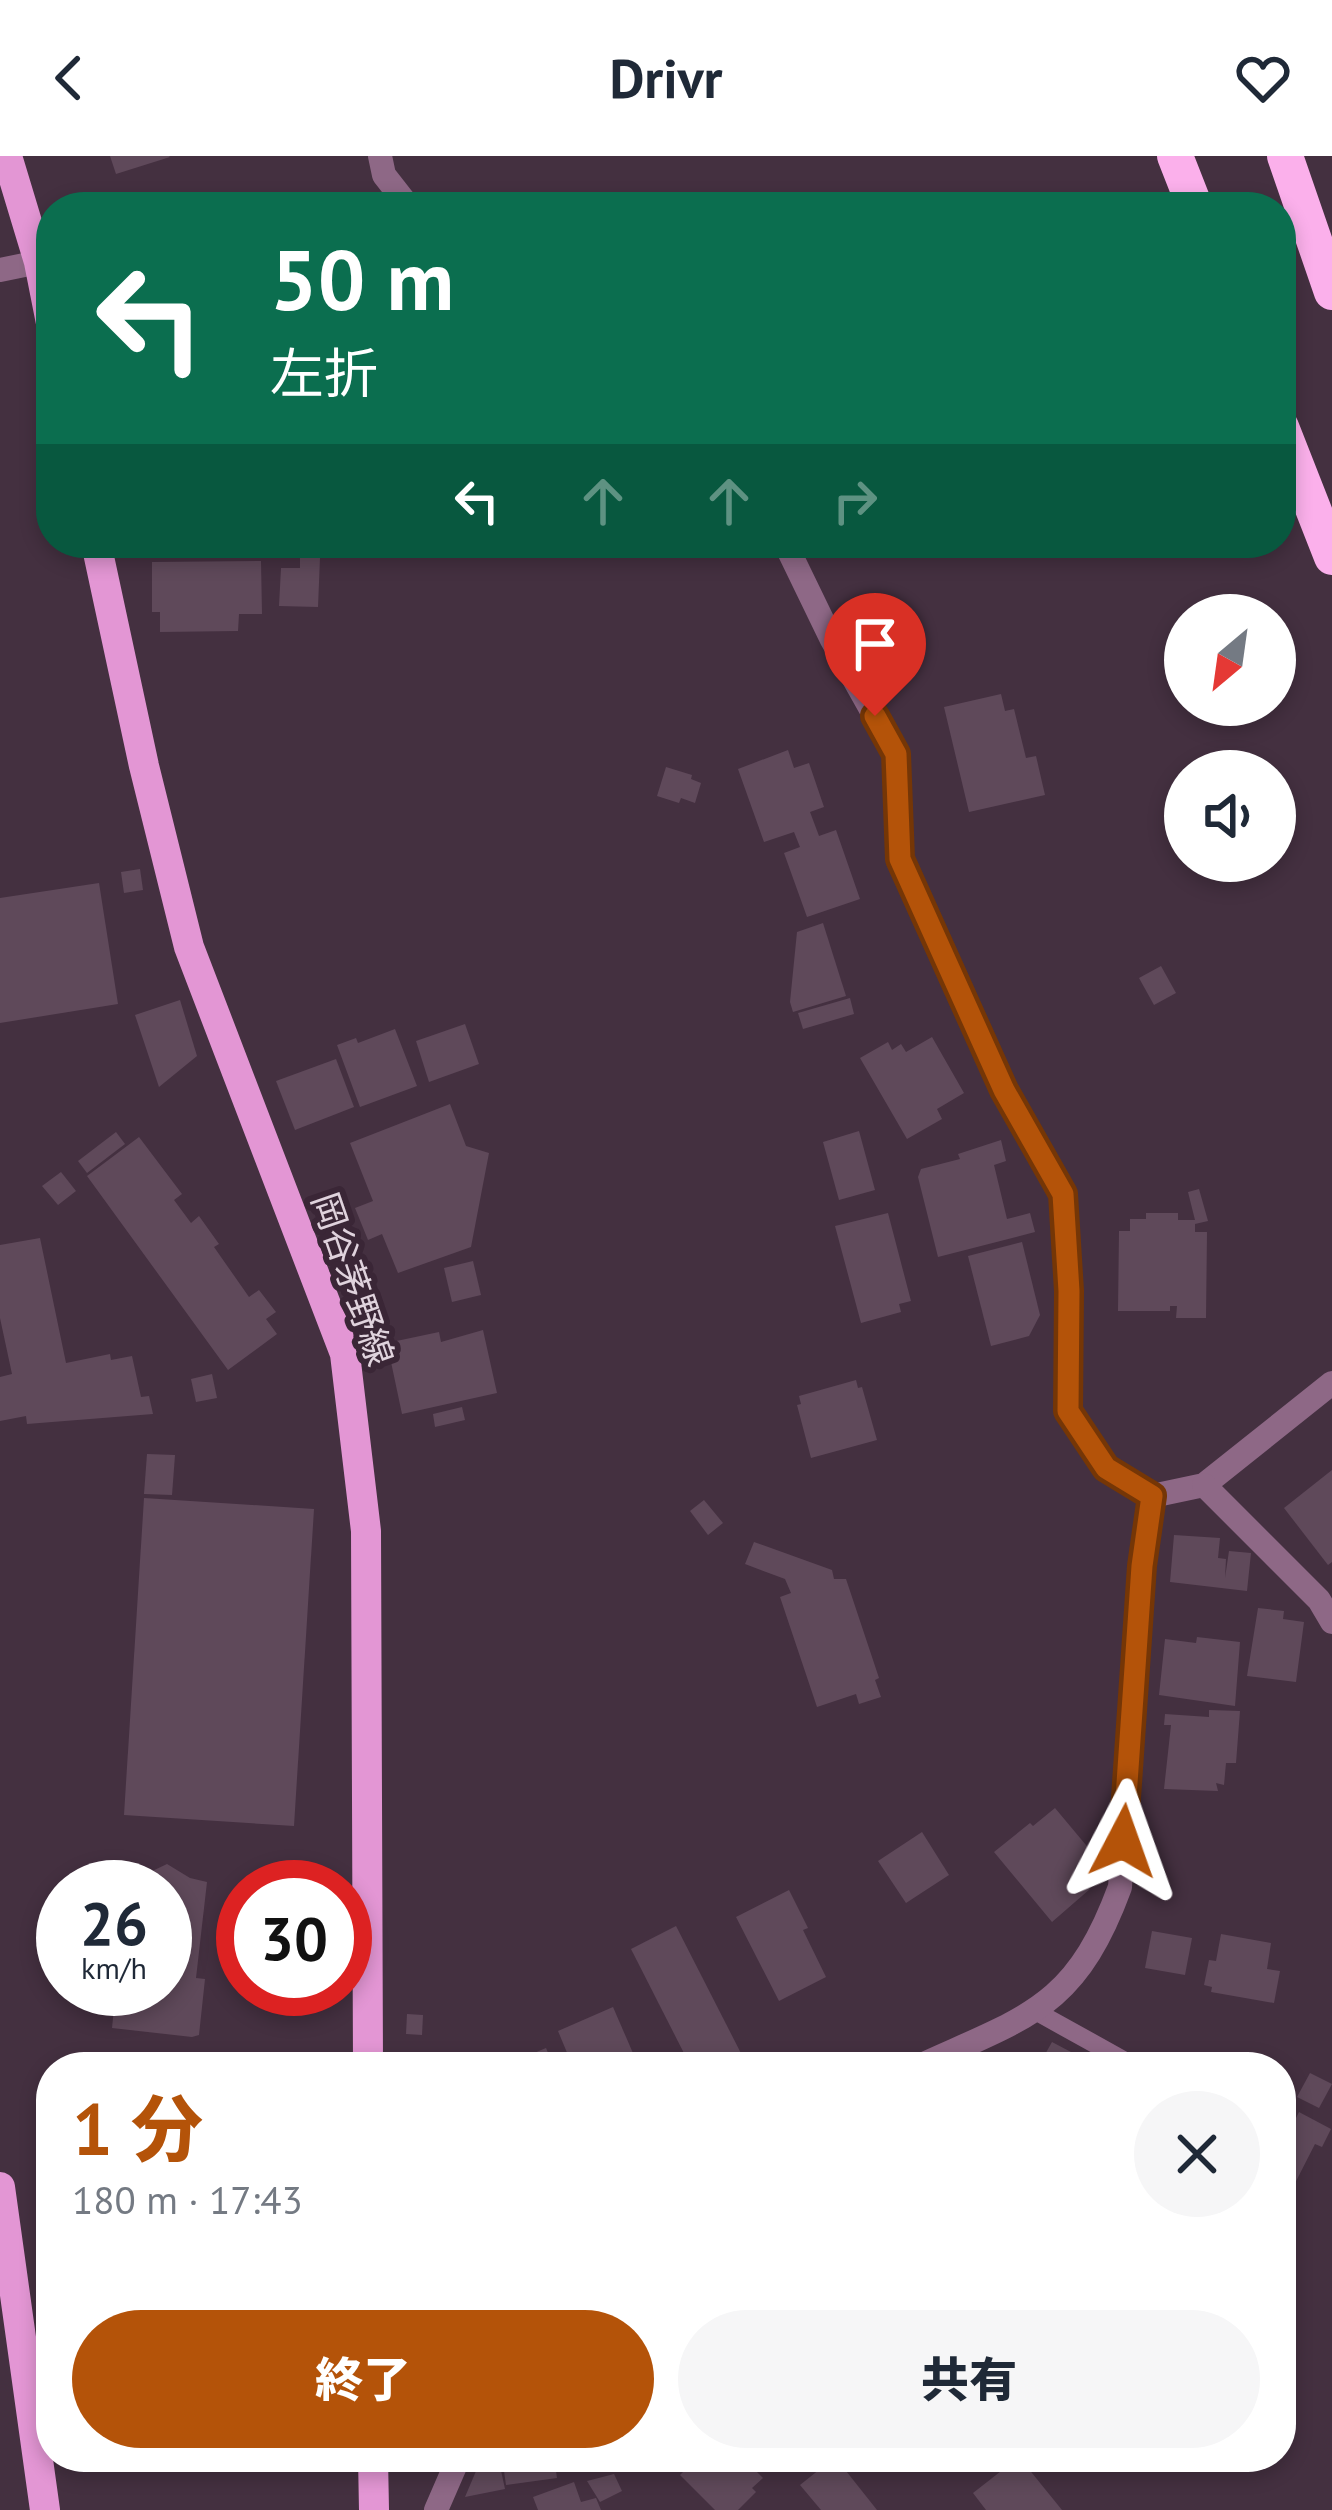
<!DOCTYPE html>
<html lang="ja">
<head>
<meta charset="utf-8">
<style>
  :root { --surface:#fff; --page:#f6f6f7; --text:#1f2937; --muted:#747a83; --accent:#b45309 }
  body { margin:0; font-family:"PT Sans","Noto Sans JP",sans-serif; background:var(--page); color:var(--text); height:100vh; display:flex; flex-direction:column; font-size:45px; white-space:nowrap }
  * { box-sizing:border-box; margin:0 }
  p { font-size:39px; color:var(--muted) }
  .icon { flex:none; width:66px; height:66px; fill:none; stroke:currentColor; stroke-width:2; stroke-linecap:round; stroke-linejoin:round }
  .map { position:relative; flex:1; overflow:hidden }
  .drawer { position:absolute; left:36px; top:1896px; width:1260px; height:420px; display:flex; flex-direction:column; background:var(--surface); border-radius:48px; box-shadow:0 6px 18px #0003 }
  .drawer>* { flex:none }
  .guide { position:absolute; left:36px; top:36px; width:1260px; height:366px; border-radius:48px; box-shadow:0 6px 18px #0003; background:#0b6e4f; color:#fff; overflow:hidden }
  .needle { width:78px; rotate:209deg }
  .controls { position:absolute; left:1164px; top:438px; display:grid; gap:24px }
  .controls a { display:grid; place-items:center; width:132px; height:132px; border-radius:50%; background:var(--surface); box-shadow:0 6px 18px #0003; font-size:60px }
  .speed { position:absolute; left:36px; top:1704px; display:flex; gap:24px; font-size:60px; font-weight:700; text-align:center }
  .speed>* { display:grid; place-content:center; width:156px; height:156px; border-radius:50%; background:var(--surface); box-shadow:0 6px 18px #0003; line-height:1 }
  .speed small { font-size:30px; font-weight:400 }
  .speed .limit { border:18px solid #d22; background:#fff; color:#111 }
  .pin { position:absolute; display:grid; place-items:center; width:102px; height:102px; color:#fff; margin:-123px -51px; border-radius:50% 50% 50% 0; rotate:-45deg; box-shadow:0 0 12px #0007 }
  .pin .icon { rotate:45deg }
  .me { position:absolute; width:132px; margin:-66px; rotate:4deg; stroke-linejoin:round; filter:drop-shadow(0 0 9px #0008) }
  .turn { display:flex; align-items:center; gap:42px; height:252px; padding:0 36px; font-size:54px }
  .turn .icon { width:156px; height:156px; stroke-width:2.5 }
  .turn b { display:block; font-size:84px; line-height:102px }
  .lanes { display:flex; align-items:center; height:114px; padding:0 36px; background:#0003; justify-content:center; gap:60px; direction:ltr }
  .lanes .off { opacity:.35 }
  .round { display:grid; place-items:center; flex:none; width:126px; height:126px; border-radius:63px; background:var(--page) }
  .overview { display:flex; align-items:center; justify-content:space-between; height:204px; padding:0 36px }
  h1 { font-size:72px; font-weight:800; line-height:90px; color:var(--accent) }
  .cta { display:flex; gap:24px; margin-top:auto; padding:24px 36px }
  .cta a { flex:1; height:138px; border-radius:72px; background:var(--accent); color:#fff; font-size:48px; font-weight:800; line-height:138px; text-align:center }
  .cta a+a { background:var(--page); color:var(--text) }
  header { display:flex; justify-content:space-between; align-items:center; height:156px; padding:0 36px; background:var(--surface); font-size:54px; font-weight:800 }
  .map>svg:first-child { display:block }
  .building { fill:#5f495a }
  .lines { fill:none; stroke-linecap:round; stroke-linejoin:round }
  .service { stroke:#8e6886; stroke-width:18 }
  .minor { stroke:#8e6886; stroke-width:24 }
  .primary { stroke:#e396d4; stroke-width:30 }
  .motorway { stroke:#fbb0eb; stroke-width:36 }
  .route-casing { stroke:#753606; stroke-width:30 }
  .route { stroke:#b45309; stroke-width:21 }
  .labels { text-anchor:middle; stroke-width:12; stroke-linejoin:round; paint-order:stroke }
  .street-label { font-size:36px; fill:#e0d3dd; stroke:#3a2636 }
</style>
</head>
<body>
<header><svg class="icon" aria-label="back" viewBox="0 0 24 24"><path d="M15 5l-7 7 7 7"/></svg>Drivr<svg class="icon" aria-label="heart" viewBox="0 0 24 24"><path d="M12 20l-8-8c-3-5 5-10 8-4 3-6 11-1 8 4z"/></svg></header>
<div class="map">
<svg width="1332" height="2354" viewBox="0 0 1332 2354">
  <rect width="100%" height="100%" fill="#443040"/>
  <g class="building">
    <path d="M110,0H169L170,1L116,18Z"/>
    <path d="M300,401L320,402L318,451L279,450L281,412H300Z"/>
    <path d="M261,405L262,458H239L238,475L160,476V456H152V406Z"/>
    <path d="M1001,538L1005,555L1014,553L1026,602L1036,600L1045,639L969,656L944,551Z"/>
    <path d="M788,594L794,612L809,607L824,651L810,656L819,680L836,674L860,743L807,761L784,697L800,691L794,676L764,686L738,613Z"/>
    <path d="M666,611L692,619L691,623L701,627L695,647L681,642L679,647L657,640Z"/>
    <path d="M140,713L143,734L124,737L121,716Z"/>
    <path d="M99,727L118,848L0,867V742Z"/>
    <path d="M823,767L846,840L793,856L790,846L797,776Z"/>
    <path d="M1161,810L1176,837L1154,849L1139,822Z"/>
    <path d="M850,842L854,858L803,873L798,857Z"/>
    <path d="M180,844L197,900L159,931L135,859Z"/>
    <path d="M465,868L479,908L429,926L416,885Z"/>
    <path d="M395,873L417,930L360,951L337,889L356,882L358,887Z"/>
    <path d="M932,881L964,937L937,953L942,963L907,983L860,902L888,886L892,894L901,888L906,896Z"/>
    <path d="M336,903L354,951L295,974L276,925Z"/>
    <path d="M450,948L466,990L489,997L471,1091L398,1117L382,1078L368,1084L355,1052L373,1045L350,987Z"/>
    <path d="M859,975L875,1034L839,1044L823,986Z"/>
    <path d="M116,976L125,988L87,1017L78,1005Z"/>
    <path d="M139,981L182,1038L174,1044L191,1067L199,1060L219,1088L214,1091L249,1141L259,1134L276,1156L266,1163L277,1178L228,1214L87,1020Z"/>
    <path d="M1001,984L1006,1005L994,1009L1007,1063L1030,1057L1035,1076L938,1101L918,1021L921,1013L960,1003L958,998Z"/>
    <path d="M61,1016L76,1035L58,1049L42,1030Z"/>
    <path d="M1199,1033L1208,1065L1195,1068V1076H1207L1206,1162H1176L1177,1150H1170V1155H1118L1119,1075H1130V1063H1146V1057H1178V1064H1195L1188,1036Z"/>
    <path d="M888,1057L911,1145L899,1148L901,1156L861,1167L835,1070Z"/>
    <path d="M40,1082L66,1207L110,1198L111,1204L132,1200L141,1241L149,1240L153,1258L27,1268L26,1260L0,1265V1221L12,1218L0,1162V1089Z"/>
    <path d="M1022,1086L1040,1159L1029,1180L991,1190L968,1100Z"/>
    <path d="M473,1105L481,1139L452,1146L444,1112Z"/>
    <path d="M483,1174L497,1237L402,1258L387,1187L439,1176L441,1186Z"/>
    <path d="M212,1218L217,1242L196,1246L191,1223Z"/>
    <path d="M856,1224L858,1232L862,1231L877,1284L811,1302L797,1249L801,1248L799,1240Z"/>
    <path d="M462,1251L465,1264L435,1271L433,1258Z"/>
    <path d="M147,1298L175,1299L172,1339L144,1338Z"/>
    <path d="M1332,1314V1406L1328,1409L1284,1352Z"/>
    <path d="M144,1342L314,1353L294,1670L124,1659Z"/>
    <path d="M704,1344L723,1367L708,1379L690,1355Z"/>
    <path d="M1174,1379L1220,1382L1218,1402L1226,1403L1225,1422L1229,1395L1251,1397L1247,1435L1170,1426Z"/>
    <path d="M754,1386L832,1414L834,1423H846L879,1522L875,1524L881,1541L859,1548L856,1538L817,1551L780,1441L791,1437L785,1423L745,1408Z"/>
    <path d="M1258,1452L1284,1455L1283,1463L1304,1466L1296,1526L1247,1520Z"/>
    <path d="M1197,1481L1240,1486L1235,1550L1159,1539L1165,1483L1196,1487Z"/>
    <path d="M1209,1554L1240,1555L1236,1607H1226L1224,1629L1216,1627L1218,1635L1164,1633L1171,1569H1164L1165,1558L1209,1561Z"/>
    <path d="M1055,1652L1101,1707L1081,1723L1090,1733L1052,1766L994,1696L1030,1667L1033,1670Z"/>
    <path d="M922,1676L949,1719L906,1747L878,1705Z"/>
    <path d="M167,1708L190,1722L207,1726L196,1822L205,1823L199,1879L192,1881L112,1872L116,1833H165V1731H126L128,1717L144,1719Z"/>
    <path d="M789,1734L808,1772L803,1774L826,1821L779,1845L736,1761Z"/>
    <path d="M676,1770L748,1911H691L631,1793Z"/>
    <path d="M1152,1775L1192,1782L1185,1819L1145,1812Z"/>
    <path d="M1221,1778L1271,1787L1267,1813L1280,1815L1274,1847L1211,1836L1212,1831L1204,1829L1209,1804L1216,1805Z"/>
    <path d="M613,1851L639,1911H573L558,1875Z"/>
    <path d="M407,1858L423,1859L422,1879L406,1878Z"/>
    <path d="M1052,1886L1090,1906L1087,1911H1038Z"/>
    <path d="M546,1892L554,1911H501Z"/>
    <path d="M1310,1917L1332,1928L1319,1952L1297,1941Z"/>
    <path d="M1299,1956L1331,1973L1322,1991L1315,1988L1289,2039L1281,2035V1961L1293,1968Z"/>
    <path d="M482,2301H498L505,2333L465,2341Z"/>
    <path d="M502,2301H554L557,2322L506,2329Z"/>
    <path d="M563,2301H615V2304L565,2311Z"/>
    <path d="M698,2301H742L763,2322L752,2332L756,2336L738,2354H715L680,2319Z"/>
    <path d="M835,2301L877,2354H821L800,2329Z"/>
    <path d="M1019,2301L1062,2354H986L973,2337Z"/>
    <path d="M614,2318L622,2335L600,2346L587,2325Z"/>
    <path d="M574,2326L581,2346L596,2342L601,2354H538L533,2341Z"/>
  </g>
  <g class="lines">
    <path class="service" d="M1037,1856L1136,1911"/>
    <g class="minor">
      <path d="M380,0L384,19L409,51"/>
      <path d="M0,114L39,106"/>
      <path d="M785,387L832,484L896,598L900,703L1004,934L1063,1038L1069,1135L1068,1255L1107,1313L1152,1340L1204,1329L1332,1227"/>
      <path d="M1204,1329L1319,1444L1332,1466"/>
      <path d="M917,1911C1028,1860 1075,1853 1120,1731L1142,1410L1152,1340"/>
      <path d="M436,2354L459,2301"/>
    </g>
    <g class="primary">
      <path d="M7,0L39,106L51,167"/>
      <path d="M96,387L144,610L189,791L345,1198L366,1375L368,1911"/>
      <path d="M0,2031L45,2354"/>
      <path d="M373,2301L374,2354"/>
    </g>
    <g class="motorway">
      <path d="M1175,0L1195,51"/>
      <path d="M1285,0L1332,136"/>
      <path d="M1281,271L1332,401"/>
    </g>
  </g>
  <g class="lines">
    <defs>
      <path id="route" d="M875,560L896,598L900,703L1004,934L1063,1038L1069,1135L1068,1255L1106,1312L1152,1340L1142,1410L1123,1685"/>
    </defs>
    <use href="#route" class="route-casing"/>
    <use href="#route" class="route"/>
  </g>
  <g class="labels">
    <g class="street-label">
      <text transform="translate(353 1123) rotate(71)" y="13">岡谷茅野線</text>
    </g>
  </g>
</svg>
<div class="controls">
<a><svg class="needle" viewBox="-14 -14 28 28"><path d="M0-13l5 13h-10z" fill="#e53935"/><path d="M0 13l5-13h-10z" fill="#747a83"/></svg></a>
<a><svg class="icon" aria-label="sound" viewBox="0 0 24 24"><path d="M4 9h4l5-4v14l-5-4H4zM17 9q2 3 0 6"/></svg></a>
</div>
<div class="speed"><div>26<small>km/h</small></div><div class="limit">30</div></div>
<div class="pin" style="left:875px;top:560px;background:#d93025"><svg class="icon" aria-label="arrive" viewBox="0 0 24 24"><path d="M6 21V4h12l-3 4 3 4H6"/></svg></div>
<svg class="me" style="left:1123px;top:1685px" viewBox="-20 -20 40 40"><path d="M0-17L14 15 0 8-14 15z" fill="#b45309" stroke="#fff" stroke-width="4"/></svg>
<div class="guide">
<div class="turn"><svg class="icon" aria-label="left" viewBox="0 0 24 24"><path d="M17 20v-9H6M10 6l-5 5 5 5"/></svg><div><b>50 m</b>左折</div></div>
<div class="lanes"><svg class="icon" aria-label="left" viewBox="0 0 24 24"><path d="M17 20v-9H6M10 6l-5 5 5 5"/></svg><svg class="icon off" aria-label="ahead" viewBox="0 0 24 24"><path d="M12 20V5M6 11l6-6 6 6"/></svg><svg class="icon off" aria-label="ahead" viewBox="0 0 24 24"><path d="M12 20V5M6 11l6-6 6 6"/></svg><svg class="icon off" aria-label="right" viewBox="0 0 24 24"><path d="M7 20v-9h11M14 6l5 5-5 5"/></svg></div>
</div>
<section class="drawer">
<div class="overview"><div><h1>1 分</h1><p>180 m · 17:43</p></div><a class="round"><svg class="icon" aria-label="close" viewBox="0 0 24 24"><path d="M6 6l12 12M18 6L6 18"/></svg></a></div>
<div class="cta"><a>終了</a><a>共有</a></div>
</section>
</div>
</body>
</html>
